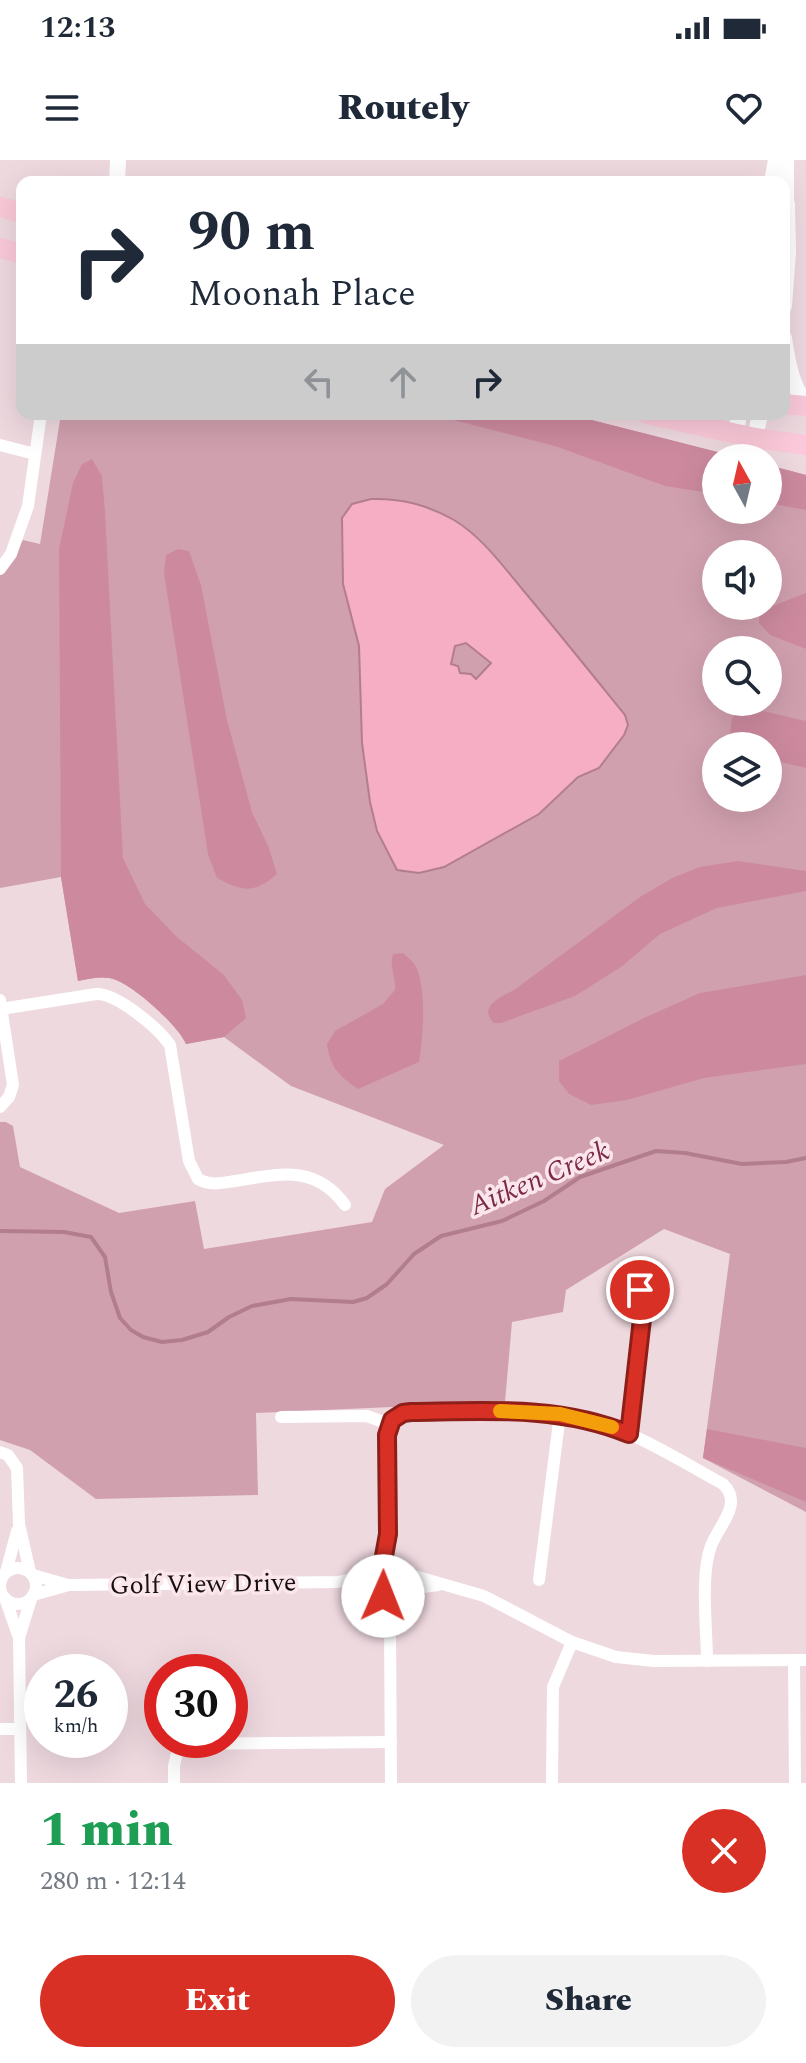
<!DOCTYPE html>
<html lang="en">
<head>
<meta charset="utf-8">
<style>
  :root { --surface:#fff; --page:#f2f2f3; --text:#1f2937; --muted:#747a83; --accent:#d93025 }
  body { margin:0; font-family:Spectral,serif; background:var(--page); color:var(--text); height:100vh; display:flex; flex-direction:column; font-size:30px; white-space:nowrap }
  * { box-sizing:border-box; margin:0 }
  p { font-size:26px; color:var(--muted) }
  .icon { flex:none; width:44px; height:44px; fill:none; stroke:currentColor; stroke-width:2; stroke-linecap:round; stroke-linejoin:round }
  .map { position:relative; height:1623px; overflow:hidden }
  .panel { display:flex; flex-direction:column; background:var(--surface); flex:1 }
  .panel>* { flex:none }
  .guide { position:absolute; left:16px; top:16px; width:774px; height:244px; border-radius:16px; box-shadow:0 8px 32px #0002; background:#fff; color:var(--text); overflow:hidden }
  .needle { width:52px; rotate:352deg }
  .controls { position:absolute; left:702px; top:284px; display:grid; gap:16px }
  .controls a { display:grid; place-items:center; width:80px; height:80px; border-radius:50%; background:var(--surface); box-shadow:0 8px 32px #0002; font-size:40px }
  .speed { position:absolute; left:24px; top:1494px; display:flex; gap:16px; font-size:40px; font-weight:700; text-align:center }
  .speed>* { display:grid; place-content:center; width:104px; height:104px; border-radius:50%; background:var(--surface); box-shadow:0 8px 32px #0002; line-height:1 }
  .speed small { font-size:20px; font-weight:400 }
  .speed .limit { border:12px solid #d22; background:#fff; color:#111 }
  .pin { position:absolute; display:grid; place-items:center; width:68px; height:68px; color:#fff; margin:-34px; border:4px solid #fff; border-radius:50%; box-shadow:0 2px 8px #0007 }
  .me { position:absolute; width:88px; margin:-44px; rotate:1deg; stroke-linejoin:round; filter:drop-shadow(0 0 6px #0008) }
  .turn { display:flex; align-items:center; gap:28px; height:168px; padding:0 40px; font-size:36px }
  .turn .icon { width:104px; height:104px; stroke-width:2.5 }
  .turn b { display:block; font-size:56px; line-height:68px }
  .lanes { display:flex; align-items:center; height:76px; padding:0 40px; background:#0003; justify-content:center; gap:40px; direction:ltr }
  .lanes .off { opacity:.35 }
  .round { display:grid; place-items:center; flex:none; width:84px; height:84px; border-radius:42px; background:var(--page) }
  .overview { display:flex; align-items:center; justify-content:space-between; height:136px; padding:0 40px }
  h1 { font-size:48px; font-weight:800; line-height:60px; color:#1e9e55 }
  .button { display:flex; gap:16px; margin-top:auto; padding:16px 40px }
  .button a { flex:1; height:92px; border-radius:48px; background:var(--accent); color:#fff; font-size:32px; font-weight:800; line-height:92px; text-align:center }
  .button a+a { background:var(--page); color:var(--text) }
  .status { display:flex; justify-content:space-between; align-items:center; height:56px; padding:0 40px; background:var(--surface); direction:ltr }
  .status svg { height:22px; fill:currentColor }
  header { display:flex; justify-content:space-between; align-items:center; height:104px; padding:0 40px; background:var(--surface); font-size:36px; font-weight:800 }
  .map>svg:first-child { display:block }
  .green { fill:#d1a0af; fill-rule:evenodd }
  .forest { fill:#cd8a9f }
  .water { fill:#f5aec4; stroke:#b27e8e; stroke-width:2; fill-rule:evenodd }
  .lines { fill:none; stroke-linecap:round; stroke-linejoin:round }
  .stream { stroke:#b27e8e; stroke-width:4 }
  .minor { stroke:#fff; stroke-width:12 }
  .tertiary { stroke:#fff; stroke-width:16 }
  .primary { stroke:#fbc9d9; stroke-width:20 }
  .route-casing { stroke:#8d1f18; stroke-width:20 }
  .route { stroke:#d93025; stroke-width:14 }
  .slow { stroke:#f59e0b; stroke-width:14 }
  .labels { text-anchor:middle; stroke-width:7; stroke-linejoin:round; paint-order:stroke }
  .street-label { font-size:26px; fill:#160f11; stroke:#fbe6ec }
  .water-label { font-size:28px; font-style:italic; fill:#7b2a4a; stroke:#fbe6ec }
</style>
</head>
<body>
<div class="status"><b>12:13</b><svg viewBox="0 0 49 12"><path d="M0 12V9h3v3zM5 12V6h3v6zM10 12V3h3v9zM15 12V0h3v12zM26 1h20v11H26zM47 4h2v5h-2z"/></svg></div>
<header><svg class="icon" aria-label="menu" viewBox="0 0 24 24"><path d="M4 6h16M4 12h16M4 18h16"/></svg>Routely<svg class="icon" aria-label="heart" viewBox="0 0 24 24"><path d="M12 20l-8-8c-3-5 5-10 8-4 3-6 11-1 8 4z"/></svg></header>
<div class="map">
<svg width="806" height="1623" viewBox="0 0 806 1623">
  <rect width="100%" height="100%" fill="#eed9df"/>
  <path class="green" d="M61,254H568L741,298H716V350H768V305L806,315V1352L703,1298L730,1094L664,1069L566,1130L563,1152L512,1162L505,1242L256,1253L258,1335L96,1339L30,1290L0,1280V962H6L13,966L20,1007L119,1053L195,1041L204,1089L372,1062L385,1029L444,985L291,926L224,877L186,884C178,865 135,827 116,820C103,815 90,819 78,821L61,717L0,728V415L23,380L40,384ZM716,394H768V446H716ZM716,490H768V542H716ZM716,586H768V638H716Z"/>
  <g class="forest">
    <path d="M430,254H568L741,298H716V334L665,326L555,286Z"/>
    <path d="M92,299L102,316L105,351L123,698L145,744L177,777L224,815L242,840L246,858L224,877L186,884C178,865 135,827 116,820C103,815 90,819 78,821L61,717L59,389L73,323L82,304Z"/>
    <path d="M768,305L806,315V350L768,343Z"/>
    <path d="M178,389L189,391L201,425L227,560L252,652L269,688L277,714C253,735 242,731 217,718L208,694L164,413L166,395Z"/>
    <path d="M806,433V489L770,475L759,463L760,451Z"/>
    <path d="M750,548L806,561V608L768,599V586H741L730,574L732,558L739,549Z"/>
    <path d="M738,701L806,711V731L717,748L660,774L621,807L575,836L501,863H494C477,847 501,837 514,830L640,737L672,718L700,707Z"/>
    <path d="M403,793C407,797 414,802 416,807C427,829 423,879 419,902L358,929C339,916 330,907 327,884L335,871L383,844L395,830C396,817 389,807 393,794Z"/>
    <path d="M806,815V904L704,918L627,940L591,945L569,934L559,921V901L646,857L700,833Z"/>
    <path d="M707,1269L806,1288V1342L703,1298Z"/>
  </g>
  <path class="water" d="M371,339C402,338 427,345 454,360C482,377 502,405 523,430C558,472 591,513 625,555L628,565L624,575L599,608L578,617L539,654L444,707L419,713L397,710L377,671L370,642L362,583L359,486L343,424L342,358L352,344ZM466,483L491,503L476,519L471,514L460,513L458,506L451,504L455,486Z"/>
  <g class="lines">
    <path class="stream" d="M0,1071L64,1072L91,1077L105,1097L111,1132L120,1158L131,1170L143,1177L162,1182L182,1180L208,1172L229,1157L252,1146L291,1139L353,1142L367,1138L387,1124L414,1094L441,1076L502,1061L544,1041L580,1017L656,991L685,993L742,1004L786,1002L806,998"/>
    <g class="minor">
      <path d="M0,285L35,294"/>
      <path d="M0,409L11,394L28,346L41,254"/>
      <path d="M0,840L13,925L9,937L0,947"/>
      <path d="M1,849L96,834C117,833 158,868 170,885L189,1001L198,1019C210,1026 222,1023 235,1021C279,1014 315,1004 345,1045"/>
      <path d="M281,1257L367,1256L389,1264"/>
      <path d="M629,1274L643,1150L636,1116"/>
      <path d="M0,1292L8,1295L17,1308L19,1364L30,1412"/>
      <circle cx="390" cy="1421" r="16"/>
      <path d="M382,1407L388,1374V1269L396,1256L411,1252C466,1251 524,1245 578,1257C630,1268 677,1299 723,1324C744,1344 718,1366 711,1386C700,1414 707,1470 707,1501"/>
      <circle cx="18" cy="1426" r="18"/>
      <path d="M6,1412L17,1371"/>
      <path d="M404,1413L484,1436L572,1482L616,1497L654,1501L806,1500"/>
      <path d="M33,1415L68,1425"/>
      <path d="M539,1420L560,1254"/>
      <path d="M403,1430L438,1425"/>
      <path d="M33,1435L69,1425L338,1422L375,1414"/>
      <path d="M383,1436L390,1464L391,1623"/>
      <path d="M5,1438L18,1475"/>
      <path d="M794,1500L795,1623"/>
      <path d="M0,1569H20"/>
      <path d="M178,1580L179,1584L391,1582"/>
      <path d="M21,1623L19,1478L31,1439"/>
      <path d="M174,1623V1606L179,1584"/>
      <path d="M552,1623L553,1527L572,1482"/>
    </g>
    <g class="tertiary">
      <path d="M117,22L118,0"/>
      <path d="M772,22L776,0"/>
      <path d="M786,54V0"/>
      <path d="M784,146L788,93L787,44"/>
      <path d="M784,178C787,199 791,226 806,243"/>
      <path d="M736,273L739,254"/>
      <path d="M755,278L760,254"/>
    </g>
    <g class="primary">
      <path d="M0,47L22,53"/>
      <path d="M0,88L22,94"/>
      <path d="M784,244L806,246"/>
      <path d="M647,254L755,278L806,285"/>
    </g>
  </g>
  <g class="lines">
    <defs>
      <path id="route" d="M383,1436L376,1430L373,1419L382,1407L388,1374L387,1275L392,1260L403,1253L411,1252C485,1251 559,1245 629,1274L643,1150L640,1130"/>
    </defs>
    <use href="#route" class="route-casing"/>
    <use href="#route" class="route"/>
    <path class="slow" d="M500,1251L560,1254L612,1267"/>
  </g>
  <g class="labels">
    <g class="street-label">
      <text transform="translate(203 1423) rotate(-1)" y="9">Golf View Drive</text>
    </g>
    <g class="water-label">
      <text transform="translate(539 1017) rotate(-23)" y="10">Aitken Creek</text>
    </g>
  </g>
</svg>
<div class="controls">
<a><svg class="needle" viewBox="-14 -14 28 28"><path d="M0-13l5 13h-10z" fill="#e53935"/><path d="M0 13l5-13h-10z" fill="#747a83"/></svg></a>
<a><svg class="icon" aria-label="sound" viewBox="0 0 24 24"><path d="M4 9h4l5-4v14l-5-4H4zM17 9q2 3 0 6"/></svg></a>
<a><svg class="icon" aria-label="search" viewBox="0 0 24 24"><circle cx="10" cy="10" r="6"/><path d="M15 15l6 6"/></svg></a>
<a><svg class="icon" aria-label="layers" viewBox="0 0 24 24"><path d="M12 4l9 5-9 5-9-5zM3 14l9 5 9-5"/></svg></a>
</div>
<div class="speed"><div>26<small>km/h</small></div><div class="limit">30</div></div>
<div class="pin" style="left:640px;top:1130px;background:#d93025"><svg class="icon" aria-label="arrive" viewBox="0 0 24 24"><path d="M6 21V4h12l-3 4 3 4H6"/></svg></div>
<svg class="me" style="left:383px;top:1436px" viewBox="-20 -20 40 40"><circle r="19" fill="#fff"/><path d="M0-13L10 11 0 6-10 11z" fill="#d93025"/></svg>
<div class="guide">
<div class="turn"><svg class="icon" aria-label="right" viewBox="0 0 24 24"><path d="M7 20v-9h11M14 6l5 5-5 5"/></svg><div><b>90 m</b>Moonah Place</div></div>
<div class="lanes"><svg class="icon off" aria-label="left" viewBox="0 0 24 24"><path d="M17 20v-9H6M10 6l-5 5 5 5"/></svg><svg class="icon off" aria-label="ahead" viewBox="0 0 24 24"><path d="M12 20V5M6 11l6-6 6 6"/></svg><svg class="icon" aria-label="right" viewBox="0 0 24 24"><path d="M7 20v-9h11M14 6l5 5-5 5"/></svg></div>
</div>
</div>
<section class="panel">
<div class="overview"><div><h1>1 min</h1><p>280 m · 12:14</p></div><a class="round" style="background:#d93025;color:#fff"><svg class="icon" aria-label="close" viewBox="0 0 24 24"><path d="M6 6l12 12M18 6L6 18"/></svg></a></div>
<div class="button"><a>Exit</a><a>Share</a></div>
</section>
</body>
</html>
